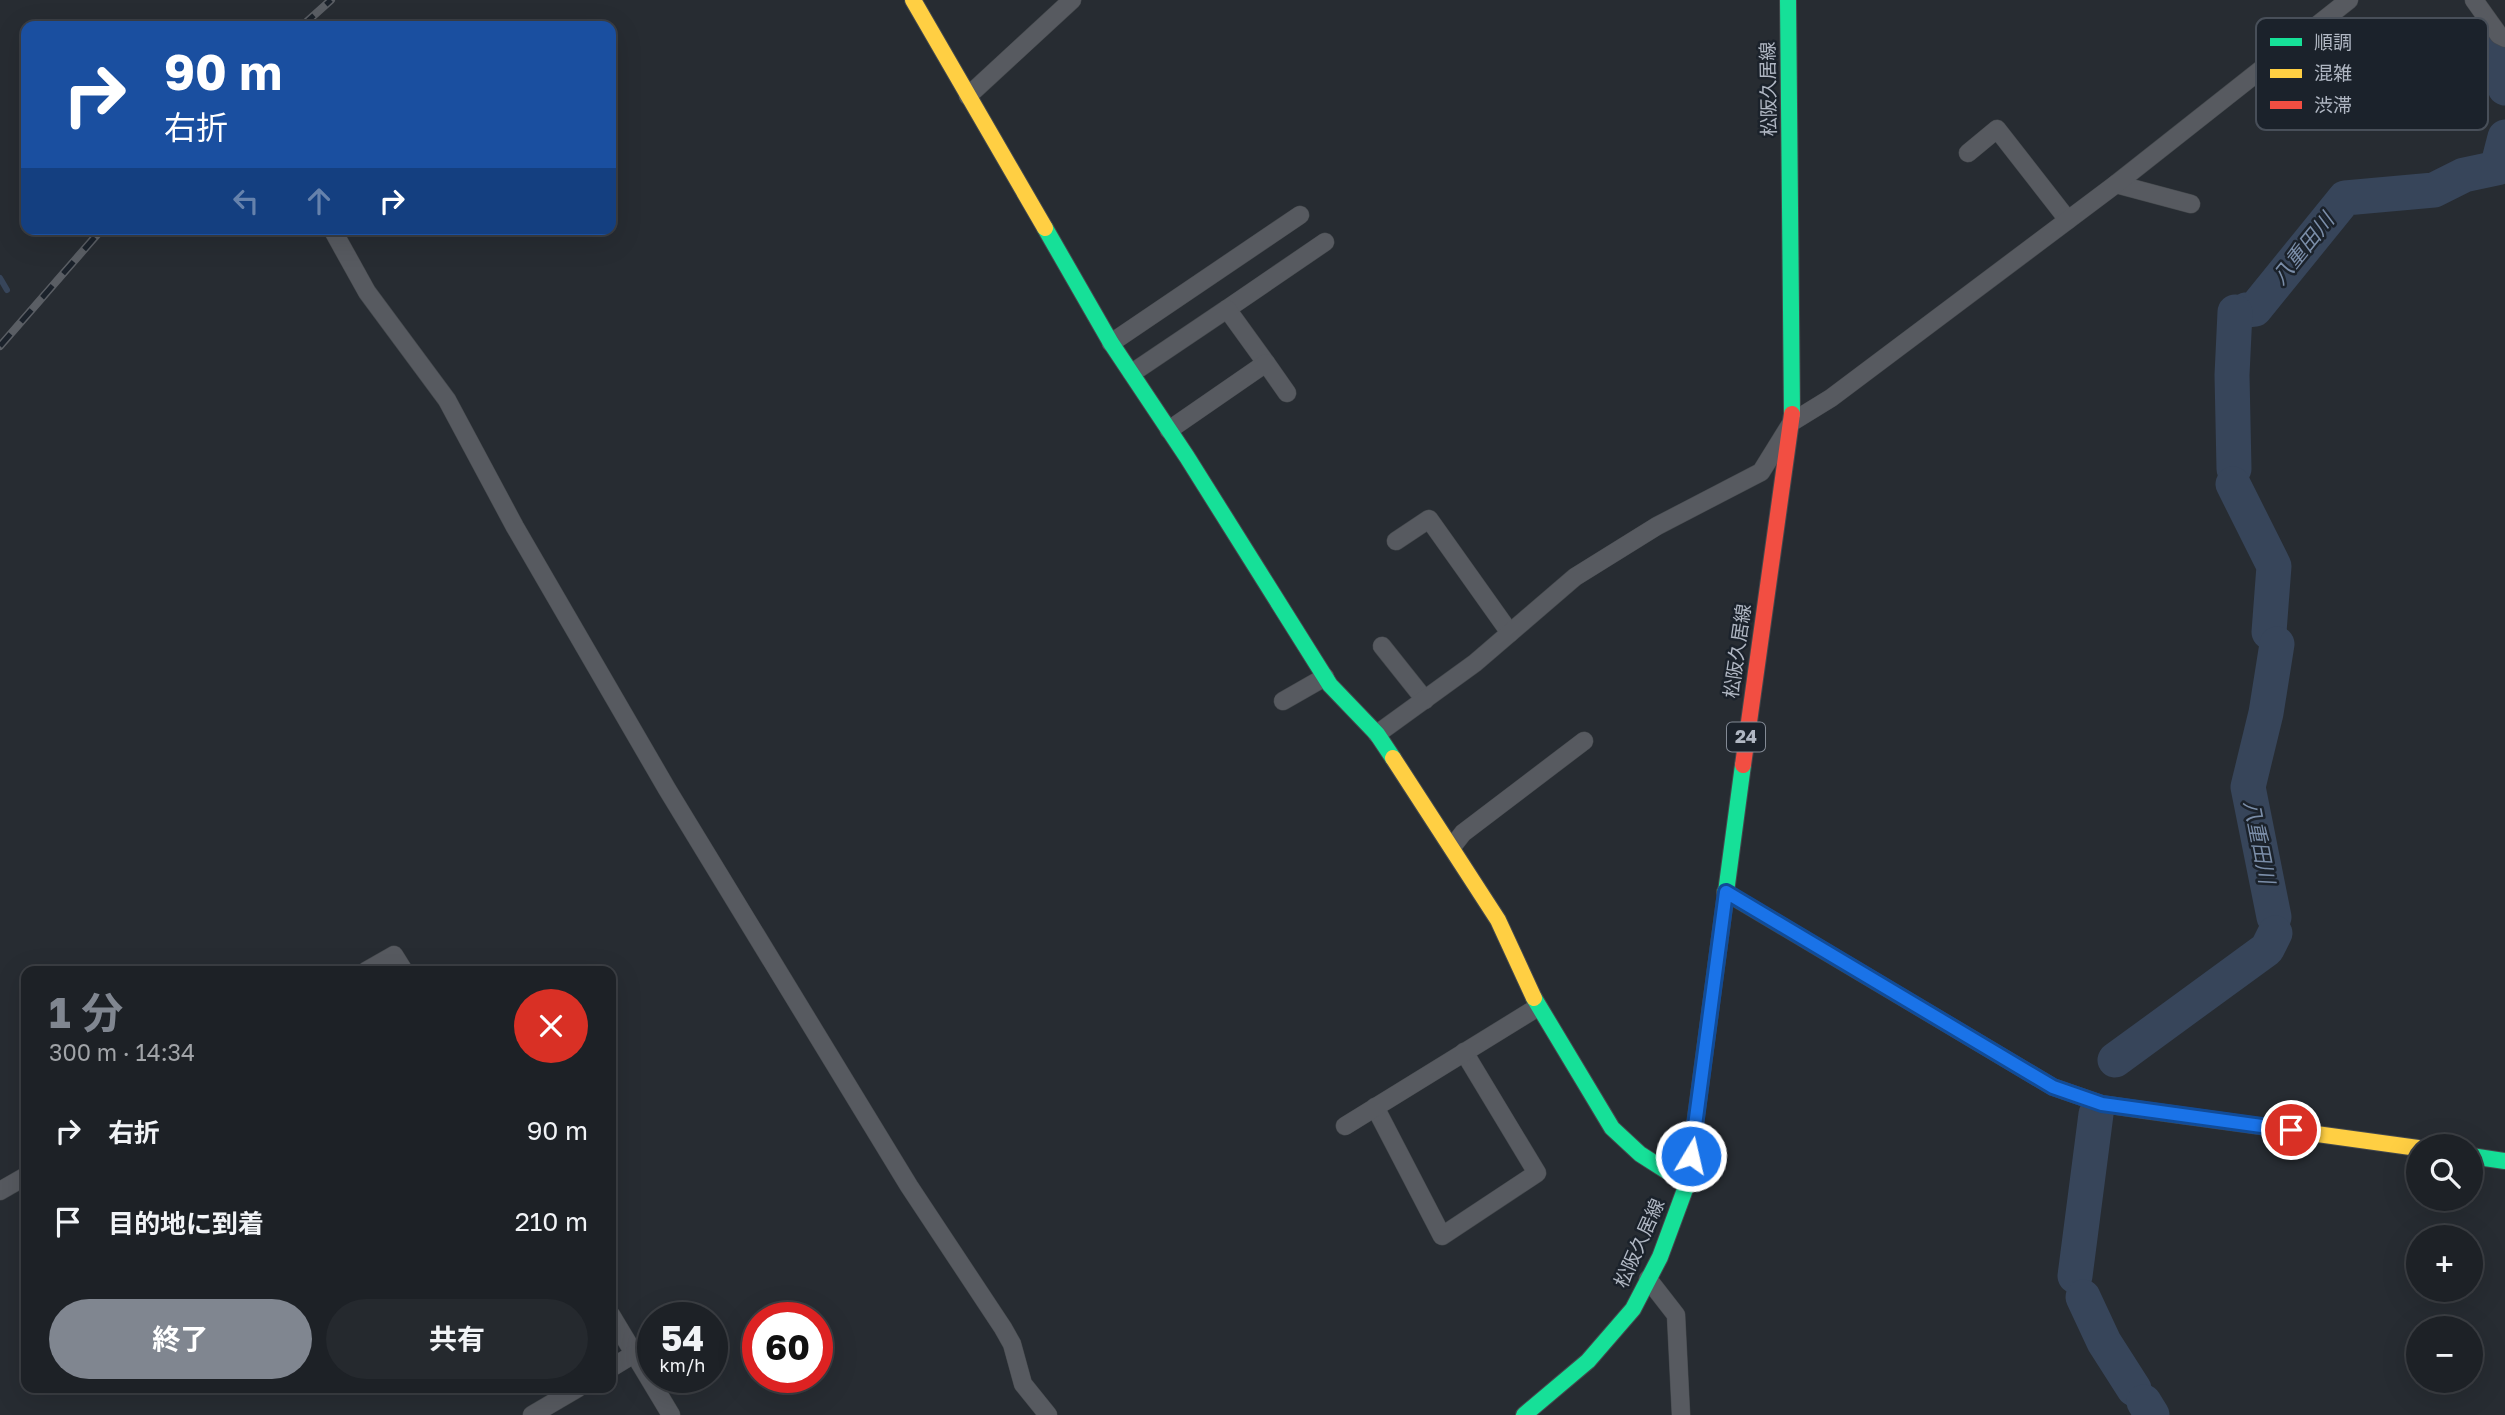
<!DOCTYPE html>
<html lang="ja">
<head>
<meta charset="utf-8">
<style>
  :root { --surface:#1d2126; --page:#25292e; --text:#f1f3f6; --muted:#a0a3a7; --line:#3b3e43; --accent:#808690 }
  body { margin:0; font-family:"Golos Text","Noto Sans JP",sans-serif; background:var(--page); color:var(--text); height:100vh; display:flex; flex-direction:column; font-size:26px; white-space:nowrap }
  * { box-sizing:border-box; margin:0 }
  p { font-size:23px; color:var(--muted) }
  .icon { flex:none; width:38px; height:38px; fill:none; stroke:currentColor; stroke-width:2; stroke-linecap:round; stroke-linejoin:round }
  .map { position:relative; flex:1; overflow:hidden }
  .panel { position:absolute; left:21px; top:966px; width:595px; height:427px; display:flex; flex-direction:column; background:var(--surface); border-radius:14px; box-shadow:0 7px 28px #0002,0 0 0 2px var(--line) }
  .panel>* { flex:none }
  .banner { position:absolute; left:21px; top:21px; width:595px; height:214px; border-radius:14px; box-shadow:0 7px 28px #0002,0 0 0 2px var(--line); background:#1a4fa0; color:#fff; overflow:hidden }
  .buttons { position:absolute; left:2406px; top:1134px; display:grid; gap:14px }
  .buttons a { display:grid; place-items:center; width:77px; height:77px; border-radius:50%; background:var(--surface); box-shadow:0 7px 28px #0002,0 0 0 2px var(--line); font-size:35px }
  .speed { position:absolute; left:637px; top:1302px; display:flex; gap:14px; font-size:35px; font-weight:700; text-align:center }
  .speed>* { display:grid; place-content:center; width:91px; height:91px; border-radius:50%; background:var(--surface); box-shadow:0 7px 28px #0002,0 0 0 2px var(--line); line-height:1 }
  .speed small { font-size:18px; font-weight:400 }
  .speed .limit { border:10px solid #d22; background:#fff; color:#111 }
  .pin { position:absolute; display:grid; place-items:center; width:60px; height:60px; color:#fff; margin:-30px; border:4px solid #fff; border-radius:50%; box-shadow:0 2px 7px #0007 }
  .me { position:absolute; width:77px; margin:-38px; rotate:9deg; stroke-linejoin:round; filter:drop-shadow(0 0 5px #0008) }
  .turn { display:flex; align-items:center; gap:24px; height:147px; padding:0 28px; font-size:32px }
  .turn .icon { width:91px; height:91px; stroke-width:2.5 }
  .turn b { display:block; font-size:49px; line-height:60px }
  .lanes { display:flex; align-items:center; height:66px; padding:0 28px; background:#0003; justify-content:center; gap:35px; direction:ltr }
  .lanes .off { opacity:.35 }
  .round { display:grid; place-items:center; flex:none; width:74px; height:74px; border-radius:37px; background:var(--page) }
  .summary { display:flex; align-items:center; justify-content:space-between; height:119px; padding:0 28px }
  h1 { font-size:42px; font-weight:700; line-height:52px; color:var(--accent) }
  .cta { display:flex; gap:14px; margin-top:auto; padding:14px 28px }
  .cta a { flex:1; height:80px; border-radius:42px; background:var(--accent); color:#fff; font-size:28px; font-weight:700; line-height:80px; text-align:center }
  .cta a+a { background:var(--page); color:var(--text) }
  ul { padding:0; list-style:none }
  li { display:flex; align-items:center; gap:21px; height:91px; padding:0 28px }
  li div { flex:1 }
  li b { display:block; font-size:26px }
  li em { font-style:normal }
  .map>svg:first-child { display:block }
  .lines { fill:none; stroke-linecap:round; stroke-linejoin:round }
  .stream { stroke:#37455a; stroke-width:6 }
  .river { stroke:#37455a; stroke-width:35 }
  .street-casing { stroke:#44484c; stroke-width:19 }
  .fast-casing { stroke:#44484c; stroke-width:18 }
  .slow-casing { stroke:#44484c; stroke-width:18 }
  .jam-casing { stroke:#44484c; stroke-width:18 }
  .street { stroke:#575a60; stroke-width:18 }
  .fast { stroke:#16e098; stroke-width:16 }
  .slow { stroke:#ffcf43; stroke-width:16 }
  .jam { stroke:#f24e42; stroke-width:16 }
  .rail-casing { stroke:#5a5e64; stroke-width:8 }
  .rail { stroke:#1b222b; stroke-width:5; stroke-dasharray:16; stroke-linecap:butt }
  .route-casing { stroke:#114b97; stroke-width:18 }
  .route { stroke:#1a73e8; stroke-width:12 }
  .labels { text-anchor:middle; stroke-width:5; stroke-linejoin:round; paint-order:stroke }
  .shield { fill:#1b222b; stroke:#838a95; stroke-width:2 }
  .shield-label { font-size:18px; font-weight:bold; fill:#b0b7c3 }
  .street-label { font-size:19px; fill:#b0b7c3; stroke:#1b222b }
  .water-label { font-size:21px; font-style:italic; fill:#7b8ea9; stroke:#1b222b }
  .key { fill:#1b222b; stroke:#484f59; stroke-width:2 }
  .key-label { font-size:19px; fill:#b0b7c3 }
</style>
</head>
<body>
<div class="map">
<svg width="2505" height="1415" viewBox="0 0 2505 1415">
  <rect width="100%" height="100%" fill="#272c32"/>
  <g class="lines">
    <path class="stream" d="M0,278L7,290"/>
    <g class="river">
      <path d="M2499,48L2505,88"/>
      <path d="M2246,310L2255,309L2345,198L2434,190L2464,175L2497,168L2505,137"/>
      <path d="M2234,469L2232,375L2235,312"/>
      <path d="M2233,484L2274,566L2269,632"/>
      <path d="M2274,917L2248,787L2266,713L2277,644"/>
      <path d="M2115,1060L2267,949L2275,933"/>
      <path d="M2075,1276L2096,1114"/>
      <path d="M2083,1297L2104,1342L2134,1389"/>
      <path d="M2144,1402L2152,1415"/>
    </g>
    <defs>
      <g id="street">
        <path d="M2474,0L2499,35L2505,38"/>
        <path d="M968,96L1072,0"/>
        <path d="M1968,153L1997,129L2068,220"/>
        <path d="M2116,184L2191,204"/>
        <path d="M332,229L367,292L447,400L515,527L667,789L909,1186L1003,1328L1012,1344L1023,1384L1048,1415"/>
        <path d="M1227,309L1325,242"/>
        <path d="M1111,343L1300,215"/>
        <path d="M1132,373L1227,309L1266,363"/>
        <path d="M1169,430L1266,363L1287,393"/>
        <path d="M1396,541L1429,519L1510,633"/>
        <path d="M1382,646L1425,700"/>
        <path d="M1283,701L1325,677"/>
        <path d="M1377,734L1475,663L1575,577L1657,526L1761,472L1792,422L1831,398L2116,184L2349,0"/>
        <path d="M1452,847L1463,833L1584,741"/>
        <path d="M366,971L394,955L404,971"/>
        <path d="M1375,1107L1442,1236L1537,1173L1464,1052"/>
        <path d="M1345,1126L1538,1007"/>
        <path d="M0,1191L26,1176"/>
        <path d="M1648,1279L1676,1315L1681,1415"/>
        <path d="M611,1315L671,1415"/>
        <path d="M611,1368L634,1354"/>
        <path d="M532,1415L578,1388"/>
      </g>
      <g id="fast">
        <path d="M1788,0L1792,414"/>
        <path d="M1045,228L1111,343L1187,457L1330,685L1377,734L1393,758"/>
        <path d="M1725,892L2053,1087L2102,1104L2143,1110"/>
        <path d="M1534,998L1612,1128L1640,1154L1687,1184"/>
        <path d="M2471,1156L2505,1161"/>
        <path d="M1524,1415L1588,1361L1633,1309L1660,1257L1687,1184L1743,765"/>
      </g>
      <g id="slow">
        <path d="M913,0L1045,228"/>
        <path d="M1393,758L1498,920L1534,998"/>
        <path d="M2143,1110L2418,1148"/>
      </g>
      <path id="jam" d="M1743,765L1792,414"/>
    </defs>
    <use href="#street" class="street-casing"/>
    <use href="#fast" class="fast-casing"/>
    <use href="#slow" class="slow-casing"/>
    <use href="#jam" class="jam-casing"/>
    <use href="#street" class="street"/>
    <use href="#fast" class="fast"/>
    <use href="#slow" class="slow"/>
    <use href="#jam" class="jam"/>
    <defs>
      <g id="rail">
        <path d="M302,26L331,0"/>
        <path d="M0,346L102,229"/>
      </g>
    </defs>
    <use href="#rail" class="rail-casing"/>
    <use href="#rail" class="rail"/>
  </g>
  <g class="lines">
    <defs>
      <path id="route" d="M1691,1156L1726,892L2053,1087L2102,1104L2291,1130"/>
    </defs>
    <use href="#route" class="route-casing"/>
    <use href="#route" class="route"/>
  </g>
  <g class="labels">
    <rect class="shield" x="1727" y="722.5" width="38" height="29" rx="5"/>
    <g class="shield-label">
      <text x="1746" y="743">24</text>
    </g>
    <g class="street-label">
      <text transform="translate(1768 89) rotate(-91)" y="7">松阪久居線</text>
      <text transform="translate(1737 651) rotate(-82)" y="7">松阪久居線</text>
      <text transform="translate(1639 1243) rotate(-66)" y="7">松阪久居線</text>
    </g>
    <g class="water-label">
      <text transform="translate(2303 249) rotate(-51)" y="7">八重田川</text>
      <text transform="translate(2259 842) rotate(79)" y="7">八重田川</text>
    </g>
  </g>
  <rect x="2256" y="18" width="232" height="112" rx="10" class="key"/>
  <rect x="2270" y="38" width="32" height="8" fill="#16e098"/>
  <rect x="2270" y="69" width="32" height="9" fill="#ffcf43"/>
  <rect x="2270" y="101" width="32" height="8" fill="#f24e42"/>
  <g class="key-label">
    <text x="2314" y="49">順調</text>
    <text x="2314" y="80">混雑</text>
    <text x="2314" y="112">渋滞</text>
  </g>
</svg>
<div class="buttons">
<a><svg class="icon" aria-label="search" viewBox="0 0 24 24"><circle cx="10" cy="10" r="6"/><path d="M15 15l6 6"/></svg></a>
<a>+</a>
<a>−</a>
</div>
<div class="speed"><div>54<small>km/h</small></div><div class="limit">60</div></div>
<div class="pin" style="left:2291px;top:1130px;background:#d93025"><svg class="icon" aria-label="arrive" viewBox="0 0 24 24"><path d="M6 21V4h12l-3 4 3 4H6"/></svg></div>
<svg class="me" style="left:1691px;top:1156px" viewBox="-20 -20 40 40"><circle r="17" fill="#1a73e8" stroke="#fff" stroke-width="3"/><path d="M0-11L8 9 0 5-8 9z" fill="#fff"/></svg>
<div class="banner">
<div class="turn"><svg class="icon" aria-label="right" viewBox="0 0 24 24"><path d="M7 20v-9h11M14 6l5 5-5 5"/></svg><div><b>90 m</b>右折</div></div>
<div class="lanes"><svg class="icon off" aria-label="left" viewBox="0 0 24 24"><path d="M17 20v-9H6M10 6l-5 5 5 5"/></svg><svg class="icon off" aria-label="ahead" viewBox="0 0 24 24"><path d="M12 20V5M6 11l6-6 6 6"/></svg><svg class="icon" aria-label="right" viewBox="0 0 24 24"><path d="M7 20v-9h11M14 6l5 5-5 5"/></svg></div>
</div>
<section class="panel">
<div class="summary"><div><h1>1 分</h1><p>300 m · 14:34</p></div><a class="round" style="background:#d93025;color:#fff"><svg class="icon" aria-label="close" viewBox="0 0 24 24"><path d="M6 6l12 12M18 6L6 18"/></svg></a></div>
<ul>
<li><svg class="icon" aria-label="right" viewBox="0 0 24 24"><path d="M7 20v-9h11M14 6l5 5-5 5"/></svg><div><b>右折</b></div><em>90 m</em></li>
<li><svg class="icon" aria-label="arrive" viewBox="0 0 24 24"><path d="M6 21V4h12l-3 4 3 4H6"/></svg><div><b>目的地に到着</b></div><em>210 m</em></li>
</ul>
<div class="cta"><a>終了</a><a>共有</a></div>
</section>
</div>
</body>
</html>
